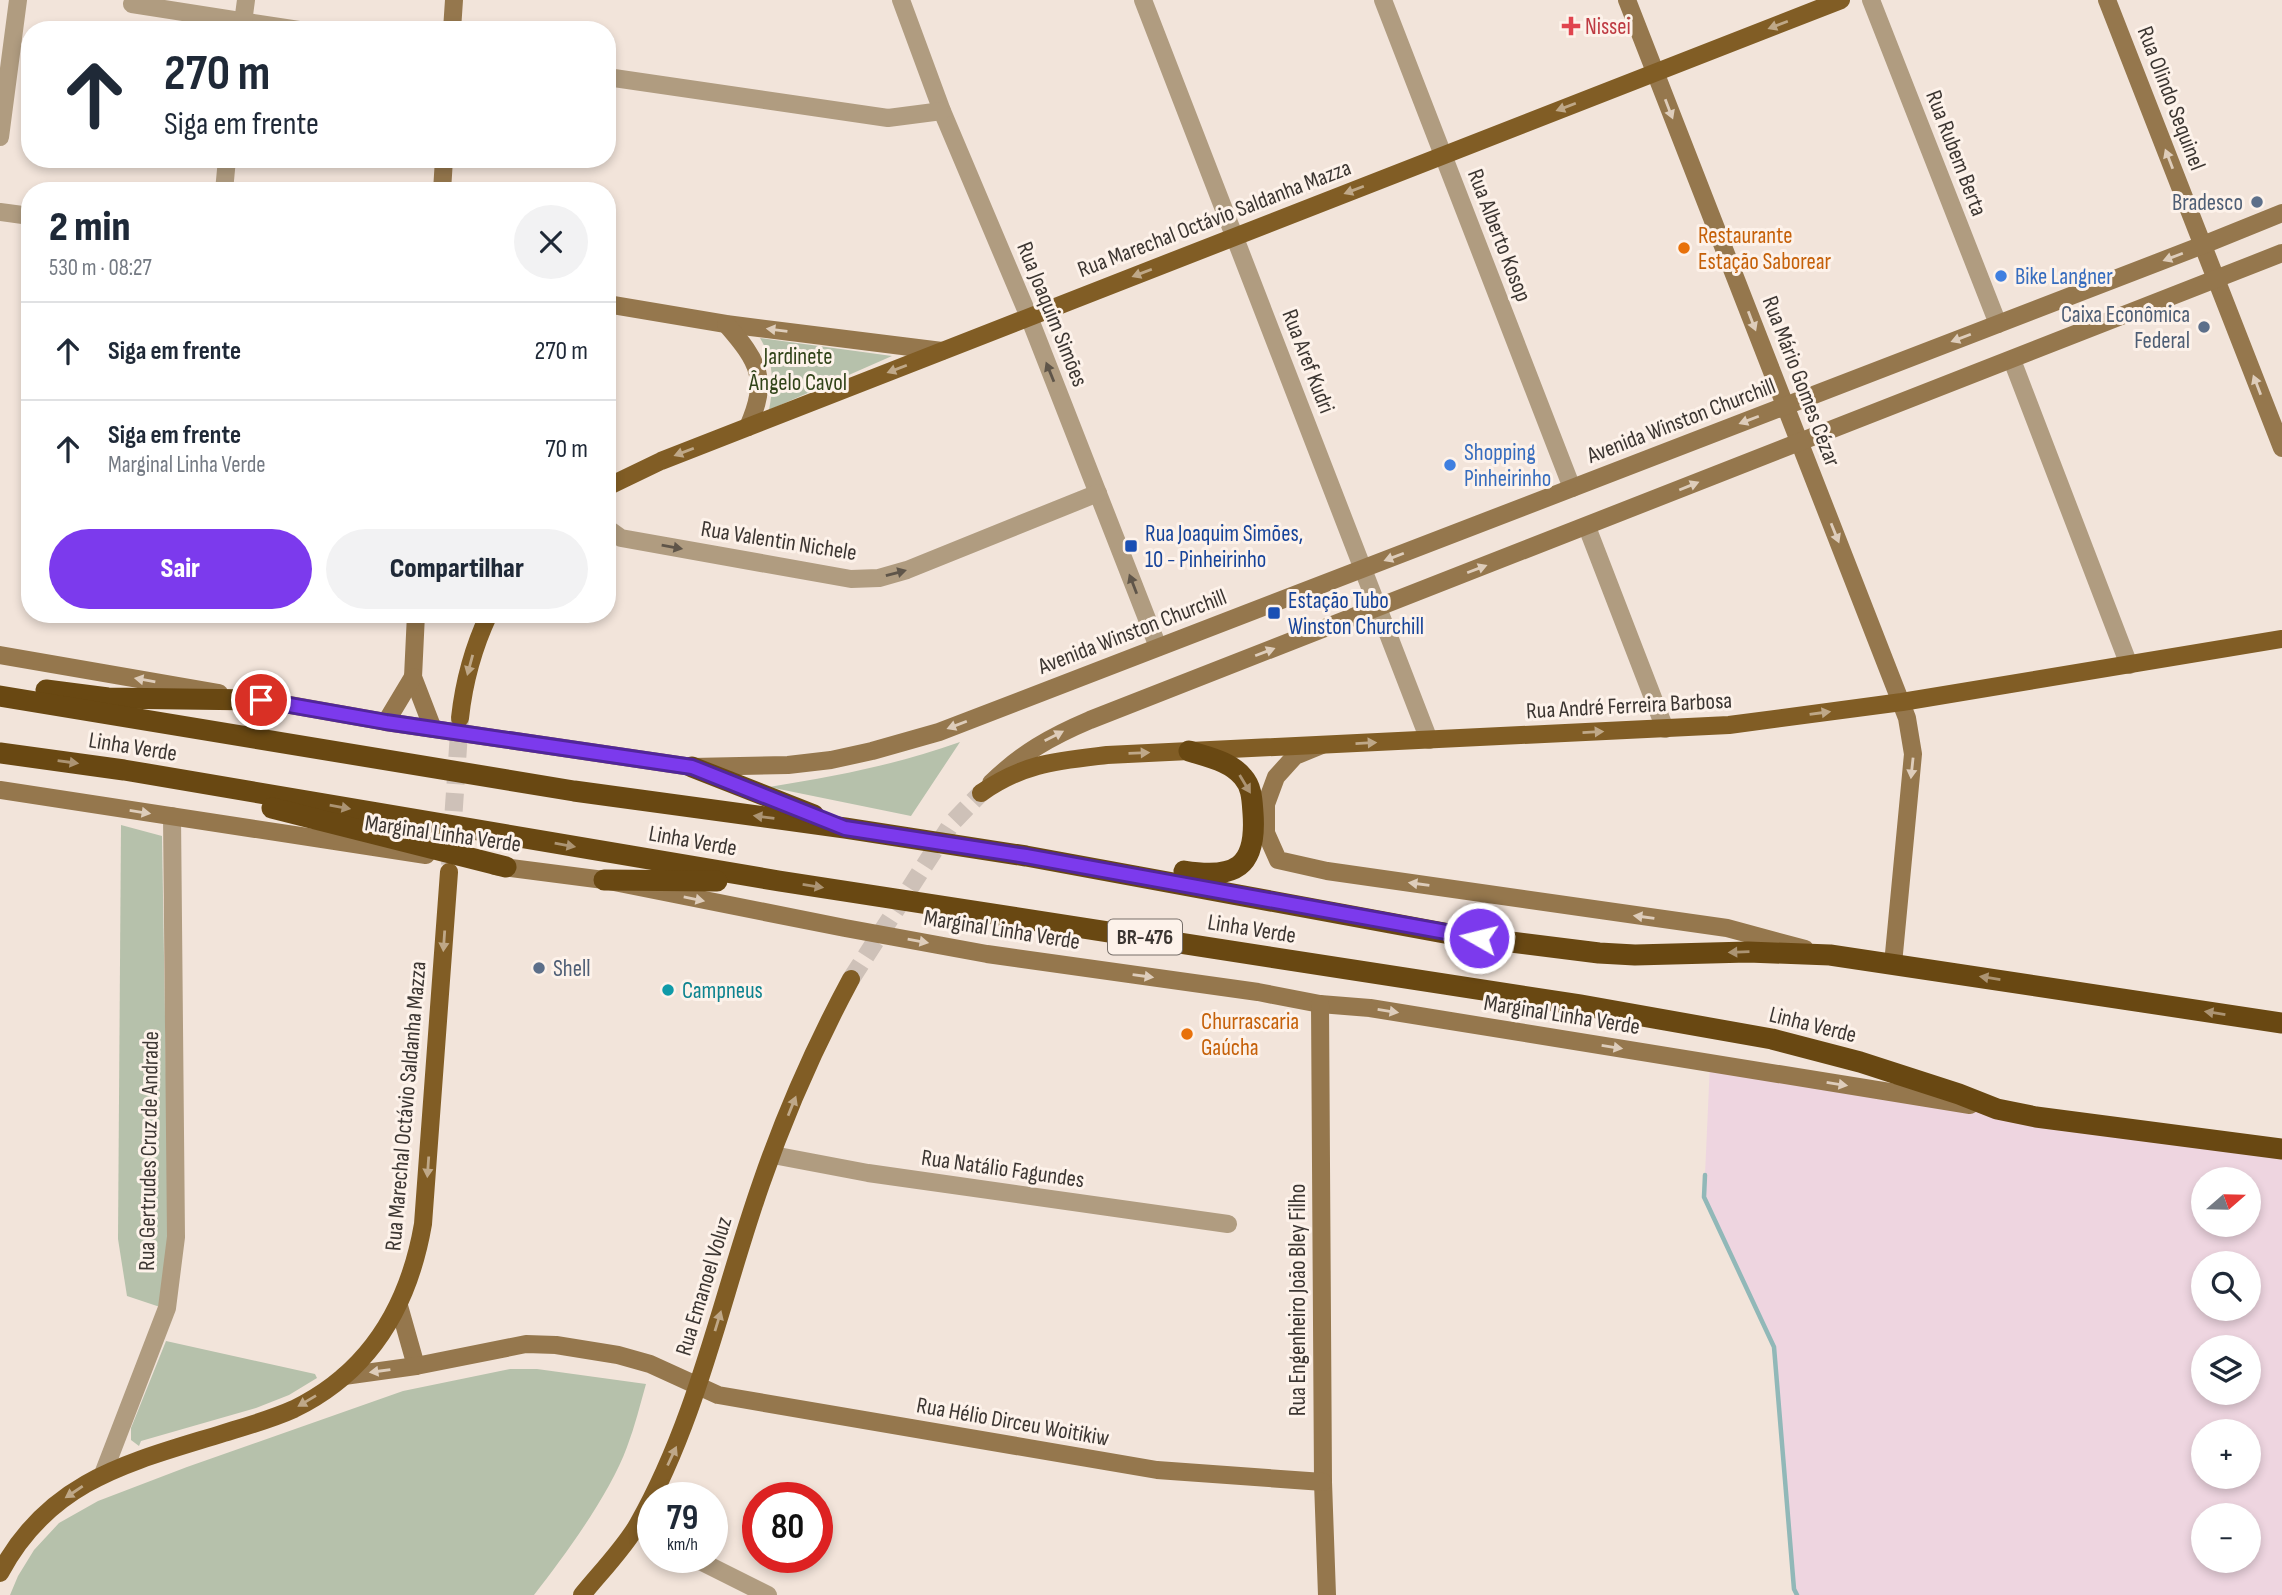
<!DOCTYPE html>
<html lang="pt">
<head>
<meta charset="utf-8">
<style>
  :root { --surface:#fff; --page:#f2f2f3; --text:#1f2937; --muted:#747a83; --line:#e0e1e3; --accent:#7c3aed }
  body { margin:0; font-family:"Sofia Sans Condensed",sans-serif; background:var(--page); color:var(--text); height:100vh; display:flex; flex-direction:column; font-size:26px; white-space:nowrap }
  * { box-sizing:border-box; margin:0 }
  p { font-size:23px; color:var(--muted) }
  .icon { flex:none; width:38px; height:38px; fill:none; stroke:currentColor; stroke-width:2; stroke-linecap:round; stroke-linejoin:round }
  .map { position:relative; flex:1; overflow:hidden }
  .panel { position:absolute; left:21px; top:182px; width:595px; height:441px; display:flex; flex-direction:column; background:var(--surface); border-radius:28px; box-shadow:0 4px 10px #0003 }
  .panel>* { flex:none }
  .top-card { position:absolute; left:21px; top:21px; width:595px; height:147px; border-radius:28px; box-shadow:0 4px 10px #0003; background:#fff; color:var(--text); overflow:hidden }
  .needle { width:46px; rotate:70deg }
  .tools { position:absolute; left:2191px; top:1167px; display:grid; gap:14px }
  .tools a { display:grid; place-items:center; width:70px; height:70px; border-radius:50%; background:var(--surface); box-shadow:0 4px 10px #0003; font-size:35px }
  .speed { position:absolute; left:637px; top:1482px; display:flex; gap:14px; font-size:35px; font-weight:700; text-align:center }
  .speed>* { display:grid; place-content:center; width:91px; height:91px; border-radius:50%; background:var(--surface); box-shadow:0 4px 10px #0003; line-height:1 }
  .speed small { font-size:18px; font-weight:400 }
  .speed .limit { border:10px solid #d22; background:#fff; color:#111 }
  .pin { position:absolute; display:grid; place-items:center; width:60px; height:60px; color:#fff; margin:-30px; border:4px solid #fff; border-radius:50%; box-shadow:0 2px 7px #0007 }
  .me { position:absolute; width:77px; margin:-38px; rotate:278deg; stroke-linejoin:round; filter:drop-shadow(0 0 5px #0008) }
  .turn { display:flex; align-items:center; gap:24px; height:147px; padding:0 28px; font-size:32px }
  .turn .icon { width:91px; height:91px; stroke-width:2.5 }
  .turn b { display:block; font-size:49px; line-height:60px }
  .round { display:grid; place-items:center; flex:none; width:74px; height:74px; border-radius:37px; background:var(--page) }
  .summary { display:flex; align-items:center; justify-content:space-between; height:119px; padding:0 28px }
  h1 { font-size:42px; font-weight:800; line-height:52px }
  .cta { display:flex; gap:14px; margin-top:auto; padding:14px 28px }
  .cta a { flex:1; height:80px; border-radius:42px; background:var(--accent); color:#fff; font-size:28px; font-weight:800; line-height:80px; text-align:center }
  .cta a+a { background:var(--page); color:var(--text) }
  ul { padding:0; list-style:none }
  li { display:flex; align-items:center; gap:21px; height:98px; padding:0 28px; border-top:2px solid var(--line) }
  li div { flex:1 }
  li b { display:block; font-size:26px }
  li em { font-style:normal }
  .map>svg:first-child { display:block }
  .industrial { fill:#eed5e0; fill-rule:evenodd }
  .green { fill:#b6c1ab }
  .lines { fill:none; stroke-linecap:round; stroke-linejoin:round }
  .stream { stroke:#91b8b8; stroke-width:4.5 }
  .primary-tunnel { stroke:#cec1b8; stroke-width:18; stroke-dasharray:18 9; stroke-linecap:butt }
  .street { stroke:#b09c80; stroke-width:18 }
  .secondary { stroke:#95774d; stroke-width:18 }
  .primary { stroke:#815d25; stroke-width:18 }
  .highway { stroke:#694812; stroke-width:21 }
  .oneway { fill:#bfa888 }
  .oneway2 { fill:#decdbb }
  .oneway3 { fill:#5f5549 }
  .oneway4 { fill:#ac9473 }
  .route-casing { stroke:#51269a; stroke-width:18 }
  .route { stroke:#7c3aed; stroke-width:12 }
  .health-dot { fill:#e0444e; stroke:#fdf2ea; stroke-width:2.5 }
  .service-dot { fill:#5c6f8a; stroke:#fdf2ea; stroke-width:2.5 }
  .food-dot { fill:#e8710a; stroke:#fdf2ea; stroke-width:2.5 }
  .shop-dot { fill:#3f7fe0; stroke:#fdf2ea; stroke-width:2.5 }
  .transit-dot { fill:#1a4fb4; stroke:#fdf2ea; stroke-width:2.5 }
  .culture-dot { fill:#0f9aa8; stroke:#fdf2ea; stroke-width:2.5 }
  .labels { text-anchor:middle; stroke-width:6; stroke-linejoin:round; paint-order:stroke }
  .shield { fill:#fdf2ea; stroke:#766e69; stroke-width:2 }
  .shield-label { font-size:21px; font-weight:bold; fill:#3c3632 }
  .health-label { font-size:23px; fill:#be3a42; stroke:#fdf2ea; text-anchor:start }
  .street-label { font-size:23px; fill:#3c3632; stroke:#fdf2ea }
  .service-label { font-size:23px; fill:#4e5e75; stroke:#fdf2ea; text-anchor:end }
  .food-label { font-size:23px; fill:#c56008; stroke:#fdf2ea; text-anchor:start }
  .shop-label { font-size:23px; fill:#366cbe; stroke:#fdf2ea; text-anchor:start }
  .park-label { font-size:23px; fill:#304318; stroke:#fdf2ea }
  .transit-label { font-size:23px; fill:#164399; stroke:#fdf2ea; text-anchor:start }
  .culture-label { font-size:23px; fill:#0d838f; stroke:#fdf2ea; text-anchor:start }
</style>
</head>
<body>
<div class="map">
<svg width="2282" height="1595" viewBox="0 0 2282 1595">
  <rect width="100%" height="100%" fill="#f2e4da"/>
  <path class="industrial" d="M1710,1063L2282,1149V1595H1797L1794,1589L1774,1347L1704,1197ZM2203,1180H2249V1225H2203ZM2203,1264H2249V1309H2203ZM2203,1348H2249V1393H2203ZM2203,1432H2249V1477H2203ZM2203,1516H2249V1561H2203Z"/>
  <g class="green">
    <path d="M760,338L892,356L769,410C774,384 774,362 760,338Z"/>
    <path d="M960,742L911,816L769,787C836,776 896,765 960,742Z"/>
    <path d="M121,825L162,836L169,1257L160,1307L127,1296L118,1239Z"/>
    <path d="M166,1341L315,1374L317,1378L289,1395L256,1408L141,1441L139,1446L131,1440V1428Z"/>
    <path d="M510,1369H537L646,1384C640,1405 635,1426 627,1447C610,1494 565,1555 534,1595H10L18,1576L34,1550L59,1523L98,1501L187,1467L403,1391Z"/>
  </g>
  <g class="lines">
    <path class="stream" d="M1705,1175L1704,1197L1774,1347L1794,1589L1797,1595"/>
    <g class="primary-tunnel">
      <path d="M450,865L460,718"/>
      <path d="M851,979L952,823L981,793"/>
    </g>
    <g class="street">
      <path d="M901,0L942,111L1029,317L1158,647"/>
      <path d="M1143,0L1429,740"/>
      <path d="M1383,0L1572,488"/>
      <path d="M1871,0L1998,324"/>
      <path d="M132,4L299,30"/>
      <path d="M242,30L246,0"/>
      <path d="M607,77L888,118L942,111"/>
      <path d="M0,137L18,0"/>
      <path d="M224,191L227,159"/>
      <path d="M0,212L30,216"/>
      <path d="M2012,360L2129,665"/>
      <path d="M1587,527L1665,729"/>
      <path d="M607,528L621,538L851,579L879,578L907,570L1098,493"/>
      <path d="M773,1155L868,1173L1228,1224"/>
      <path d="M103,1474L167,1308L176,1237L172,816"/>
      <path d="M637,1527L653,1535"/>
      <path d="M694,1558L768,1595"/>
    </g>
    <g class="secondary">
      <path d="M1627,0L1907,718L1913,754L1893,964"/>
      <path d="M2107,0L2282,448"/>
      <path d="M452,30L454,0"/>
      <path d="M442,191L444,159"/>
      <path d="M607,304L726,324L942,351"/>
      <path d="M726,324C759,362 769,379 748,427"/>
      <path d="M416,614L413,677L433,729"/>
      <path d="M0,655L219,693"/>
      <path d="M250,698L386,722L692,767L788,765L831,760L872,751L939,732L2203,245L2282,213"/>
      <path d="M386,722L413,677"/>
      <path d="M1322,745L1295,756L1276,777L1266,804V833L1278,860L1327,871L1727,928L1805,949"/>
      <path d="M991,783C1022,753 1050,737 1090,720L2282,253"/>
      <path d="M0,790L426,855"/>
      <path d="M495,866L604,880L845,928L987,954L1258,992L1320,1004L1370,1008L1970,1105"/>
      <path d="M1320,1004L1323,1482L1327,1595"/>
      <path d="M399,1306L416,1366"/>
      <path d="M344,1376L416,1366L526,1344L556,1345L618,1355L650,1364L718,1395L1157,1470L1323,1482"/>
    </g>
    <g class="primary">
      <path d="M607,487L661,461L1841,0"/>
      <path d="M460,718C464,681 473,648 489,614"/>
      <path d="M981,793C1024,763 1056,761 1107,755L1729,725L1902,702L2282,639"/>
      <path d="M0,1573C50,1479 131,1462 224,1433C247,1426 272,1419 294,1409C370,1372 409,1305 423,1224L449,872"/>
      <path d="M582,1595C599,1574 625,1547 638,1524C698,1418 721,1298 761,1184C785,1114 816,1044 851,979"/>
    </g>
    <g class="highway">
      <path d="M46,690L108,698L261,700"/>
      <path d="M0,696L574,791L845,828L1026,856L1455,935L1599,953L1635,955L1748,952L1830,955L2282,1023"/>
      <path d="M0,753L124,770L779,881L1580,1005L1772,1039L1860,1062L1959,1094L1997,1109L2036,1117L2282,1149"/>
      <path d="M692,767L814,815"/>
      <path d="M272,808L506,867"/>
      <path d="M1184,871C1235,879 1257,868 1253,813C1252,800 1252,787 1243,777C1230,761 1207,757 1189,751"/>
      <path d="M604,880L717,881"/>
    </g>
  </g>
  <defs><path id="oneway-solid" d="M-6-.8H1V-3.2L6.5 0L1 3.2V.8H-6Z" transform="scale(1.75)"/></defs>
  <g class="oneway">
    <use href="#oneway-solid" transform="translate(1778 25) rotate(159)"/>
    <use href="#oneway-solid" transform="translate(1566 107) rotate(159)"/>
    <use href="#oneway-solid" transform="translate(1354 190) rotate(159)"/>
    <use href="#oneway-solid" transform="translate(1142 273) rotate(159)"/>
    <use href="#oneway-solid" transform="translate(897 369) rotate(159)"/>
    <use href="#oneway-solid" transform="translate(684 452) rotate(159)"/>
    <use href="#oneway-solid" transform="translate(470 665) rotate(105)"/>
    <use href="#oneway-solid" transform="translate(1820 713) rotate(-8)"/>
    <use href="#oneway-solid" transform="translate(1593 732) rotate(-3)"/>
    <use href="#oneway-solid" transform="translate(1366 743) rotate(-3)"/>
    <use href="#oneway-solid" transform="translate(1139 753) rotate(-2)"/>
    <use href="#oneway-solid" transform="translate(444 941) rotate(94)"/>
    <use href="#oneway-solid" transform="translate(792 1106) rotate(-68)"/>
    <use href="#oneway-solid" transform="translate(428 1167) rotate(94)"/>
    <use href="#oneway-solid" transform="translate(718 1321) rotate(-73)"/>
    <use href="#oneway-solid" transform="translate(307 1401) rotate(149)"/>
    <use href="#oneway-solid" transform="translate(672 1456) rotate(-65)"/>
    <use href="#oneway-solid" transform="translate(74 1492) rotate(146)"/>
  </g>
  <g class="oneway2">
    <use href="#oneway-solid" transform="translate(1669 109) rotate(69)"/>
    <use href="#oneway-solid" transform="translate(2169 159) rotate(-111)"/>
    <use href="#oneway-solid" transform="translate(2173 257) rotate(159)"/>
    <use href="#oneway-solid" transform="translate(1752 321) rotate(69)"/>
    <use href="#oneway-solid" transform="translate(777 330) rotate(-173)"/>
    <use href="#oneway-solid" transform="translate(1961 338) rotate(159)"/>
    <use href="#oneway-solid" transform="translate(2257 385) rotate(-111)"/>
    <use href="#oneway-solid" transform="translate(1749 420) rotate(159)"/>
    <use href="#oneway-solid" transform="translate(1689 486) rotate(-22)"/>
    <use href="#oneway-solid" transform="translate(1835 533) rotate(68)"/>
    <use href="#oneway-solid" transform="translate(1394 557) rotate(159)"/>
    <use href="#oneway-solid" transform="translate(1477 569) rotate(-21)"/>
    <use href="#oneway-solid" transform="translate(1265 652) rotate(-21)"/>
    <use href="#oneway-solid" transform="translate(145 680) rotate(-170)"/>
    <use href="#oneway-solid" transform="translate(957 725) rotate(159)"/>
    <use href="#oneway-solid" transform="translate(1054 736) rotate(-27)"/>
    <use href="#oneway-solid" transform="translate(1912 768) rotate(96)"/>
    <use href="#oneway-solid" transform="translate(140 812) rotate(9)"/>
    <use href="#oneway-solid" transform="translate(1419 884) rotate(-172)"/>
    <use href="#oneway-solid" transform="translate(694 899) rotate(11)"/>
    <use href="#oneway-solid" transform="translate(1644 917) rotate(-172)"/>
    <use href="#oneway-solid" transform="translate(918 941) rotate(10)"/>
    <use href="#oneway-solid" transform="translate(1143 976) rotate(8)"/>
    <use href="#oneway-solid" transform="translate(1388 1011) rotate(9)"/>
    <use href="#oneway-solid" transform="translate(1612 1047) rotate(9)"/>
    <use href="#oneway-solid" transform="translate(1837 1084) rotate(9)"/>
    <use href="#oneway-solid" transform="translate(380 1371) rotate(172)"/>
  </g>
  <g class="oneway3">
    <use href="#oneway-solid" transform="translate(1050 372) rotate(-112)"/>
    <use href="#oneway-solid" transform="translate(672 547) rotate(10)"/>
    <use href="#oneway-solid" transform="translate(896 573) rotate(-15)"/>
    <use href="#oneway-solid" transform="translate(1133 584) rotate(-111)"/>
  </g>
  <g class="oneway4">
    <use href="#oneway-solid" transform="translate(68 762) rotate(8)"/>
    <use href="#oneway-solid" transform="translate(1245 784) rotate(59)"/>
    <use href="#oneway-solid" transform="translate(340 807) rotate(10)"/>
    <use href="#oneway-solid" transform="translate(764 817) rotate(-173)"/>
    <use href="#oneway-solid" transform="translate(565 845) rotate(10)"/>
    <use href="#oneway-solid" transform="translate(813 886) rotate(9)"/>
    <use href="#oneway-solid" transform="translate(1739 952) rotate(178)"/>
    <use href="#oneway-solid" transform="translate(1990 978) rotate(-171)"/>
    <use href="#oneway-solid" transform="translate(2215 1013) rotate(-171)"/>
  </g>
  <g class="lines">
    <defs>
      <path id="route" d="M261,700L386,722L692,767L845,828L1026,856L1479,938"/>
    </defs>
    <use href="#route" class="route-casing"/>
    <use href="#route" class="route"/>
  </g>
  <path class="health-dot" d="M1567.5 15.5h7v7h7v7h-7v7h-7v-7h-7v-7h7z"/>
  <g class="service-dot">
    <circle cx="2257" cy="202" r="7"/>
    <circle cx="2204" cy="327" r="7"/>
    <circle cx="539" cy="968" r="7"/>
  </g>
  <g class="food-dot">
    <circle cx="1684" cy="248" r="7"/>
    <circle cx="1187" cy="1034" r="7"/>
  </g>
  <g class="shop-dot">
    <circle cx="2001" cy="276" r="7"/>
    <circle cx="1450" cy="465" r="7"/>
  </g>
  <g class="transit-dot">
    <rect x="1124" y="539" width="14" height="14" rx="3.5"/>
    <rect x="1267" y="606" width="14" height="14" rx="3.5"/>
  </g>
  <circle class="culture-dot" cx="668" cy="990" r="7"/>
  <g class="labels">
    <rect class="shield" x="1108" y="919.5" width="74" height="35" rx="5"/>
    <g class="shield-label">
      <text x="1145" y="944">BR-476</text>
    </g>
    <g class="health-label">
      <text x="1585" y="34">Nissei</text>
    </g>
    <g class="street-label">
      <text transform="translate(2172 98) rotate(69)" y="8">Rua Olindo Sequinel</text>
      <text transform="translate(1957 153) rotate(69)" y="8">Rua Rubem Berta</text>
      <text transform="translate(1214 218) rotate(-21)" y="8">Rua Marechal Octávio Saldanha Mazza</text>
      <text transform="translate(1500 235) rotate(69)" y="8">Rua Alberto Kosop</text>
      <text transform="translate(1053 314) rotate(68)" y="8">Rua Joaquim Simões</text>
      <text transform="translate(1309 361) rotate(69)" y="8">Rua Aref Kudri</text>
      <text transform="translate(1802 381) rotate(69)" y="8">Rua Mário Gomes Cézar</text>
      <text transform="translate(1681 420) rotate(-21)" y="8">Avenida Winston Churchill</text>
      <text transform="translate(779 540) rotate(9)" y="8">Rua Valentin Nichele</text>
      <text transform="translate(1132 631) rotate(-21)" y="8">Avenida Winston Churchill</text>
      <text transform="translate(1629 705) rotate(-3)" y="8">Rua André Ferreira Barbosa</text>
      <text transform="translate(133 746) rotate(9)" y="8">Linha Verde</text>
      <text transform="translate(443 833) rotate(8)" y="8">Marginal Linha Verde</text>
      <text transform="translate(693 840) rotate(10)" y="8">Linha Verde</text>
      <text transform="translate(1252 928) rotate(9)" y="8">Linha Verde</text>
      <text transform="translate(1002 929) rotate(9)" y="8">Marginal Linha Verde</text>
      <text transform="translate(1562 1014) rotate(9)" y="8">Marginal Linha Verde</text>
      <text transform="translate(1813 1024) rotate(14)" y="8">Linha Verde</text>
      <text transform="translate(405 1106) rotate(-85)" y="8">Rua Marechal Octávio Saldanha Mazza</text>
      <text transform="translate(148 1151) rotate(-89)" y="8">Rua Gertrudes Cruz de Andrade</text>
      <text transform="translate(1003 1168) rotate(8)" y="8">Rua Natálio Fagundes</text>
      <text transform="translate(703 1286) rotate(-73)" y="8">Rua Emanoel Voluz</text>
      <text transform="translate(1297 1300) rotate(-90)" y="8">Rua Engenheiro João Bley Filho</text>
      <text transform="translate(1013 1421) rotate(10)" y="8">Rua Hélio Dirceu Woitikiw</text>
    </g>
    <g class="service-label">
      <text x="2243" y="210">Bradesco</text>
      <text x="2190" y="322">Caixa Econômica<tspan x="2190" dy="26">Federal</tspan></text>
      <text x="553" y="976" text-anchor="start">Shell</text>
    </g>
    <g class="food-label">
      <text x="1698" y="243">Restaurante<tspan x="1698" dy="26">Estação Saborear</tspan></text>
      <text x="1201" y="1029">Churrascaria<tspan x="1201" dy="26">Gaúcha</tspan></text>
    </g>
    <g class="shop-label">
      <text x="2015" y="284">Bike Langner</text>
      <text x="1464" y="460">Shopping<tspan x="1464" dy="26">Pinheirinho</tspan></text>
    </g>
    <g class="park-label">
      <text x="798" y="364">Jardinete<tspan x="798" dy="26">Ângelo Cavol</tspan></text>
    </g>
    <g class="transit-label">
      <text x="1145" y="541">Rua Joaquim Simões,<tspan x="1145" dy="26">10 - Pinheirinho</tspan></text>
      <text x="1288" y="608">Estação Tubo<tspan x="1288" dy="26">Winston Churchill</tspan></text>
    </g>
    <g class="culture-label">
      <text x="682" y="998">Campneus</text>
    </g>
  </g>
</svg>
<div class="tools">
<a><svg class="needle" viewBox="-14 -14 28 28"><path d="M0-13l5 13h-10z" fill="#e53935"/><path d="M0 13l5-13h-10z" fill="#747a83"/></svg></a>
<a><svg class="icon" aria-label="search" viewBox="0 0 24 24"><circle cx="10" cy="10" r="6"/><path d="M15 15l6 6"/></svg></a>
<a><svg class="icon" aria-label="layers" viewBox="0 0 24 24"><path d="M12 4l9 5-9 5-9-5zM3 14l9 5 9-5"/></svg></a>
<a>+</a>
<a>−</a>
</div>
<div class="speed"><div>79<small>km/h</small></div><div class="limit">80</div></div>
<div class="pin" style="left:261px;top:700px;background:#d93025"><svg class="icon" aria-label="arrive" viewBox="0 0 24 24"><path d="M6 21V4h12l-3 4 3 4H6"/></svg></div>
<svg class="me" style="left:1479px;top:938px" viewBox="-20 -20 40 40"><circle r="17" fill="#7c3aed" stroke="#fff" stroke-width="3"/><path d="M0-11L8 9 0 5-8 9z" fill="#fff"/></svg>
<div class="top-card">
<div class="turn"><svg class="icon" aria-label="ahead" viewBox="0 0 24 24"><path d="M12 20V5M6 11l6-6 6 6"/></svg><div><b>270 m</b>Siga em frente</div></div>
</div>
<section class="panel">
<div class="summary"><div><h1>2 min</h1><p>530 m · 08:27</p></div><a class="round"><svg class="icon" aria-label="close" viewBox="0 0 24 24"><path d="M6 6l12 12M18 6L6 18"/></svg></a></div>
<ul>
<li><svg class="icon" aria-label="ahead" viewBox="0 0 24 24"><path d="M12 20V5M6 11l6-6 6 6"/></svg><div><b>Siga em frente</b></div><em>270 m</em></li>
<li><svg class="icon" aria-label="ahead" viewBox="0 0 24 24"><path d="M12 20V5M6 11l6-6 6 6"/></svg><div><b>Siga em frente</b><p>Marginal Linha Verde</p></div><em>70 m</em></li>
</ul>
<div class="cta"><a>Sair</a><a>Compartilhar</a></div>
</section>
</div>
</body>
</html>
